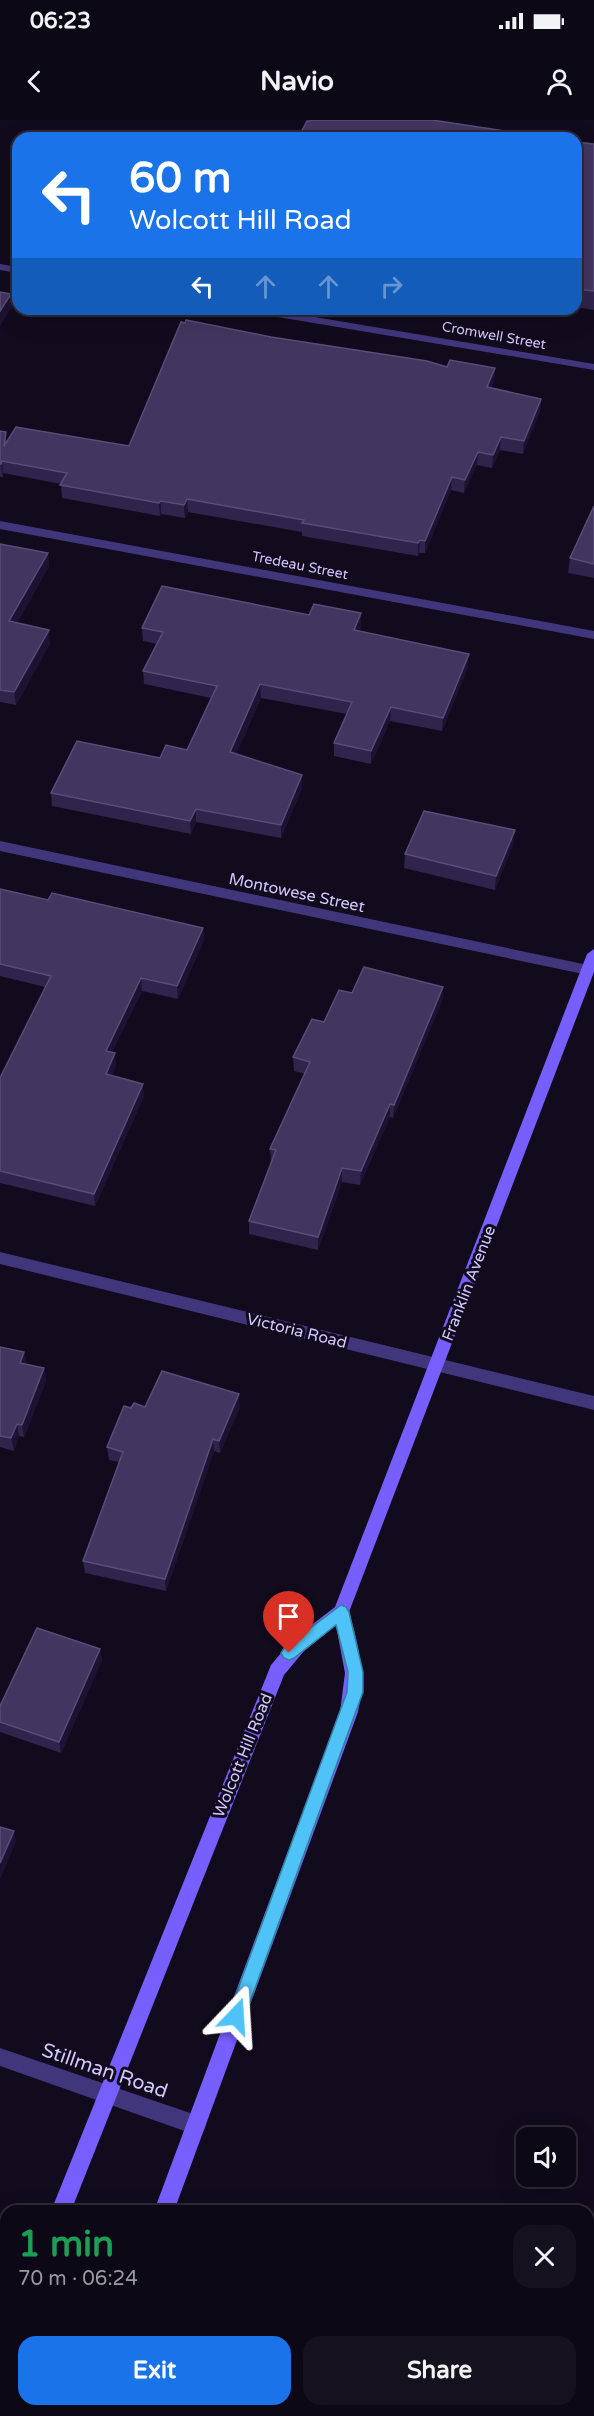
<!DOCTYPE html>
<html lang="en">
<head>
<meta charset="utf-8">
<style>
  :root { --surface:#0d0816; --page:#16111f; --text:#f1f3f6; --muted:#9a9aa1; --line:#2d2935; --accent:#1a73e8 }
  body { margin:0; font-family:"Varela Round",sans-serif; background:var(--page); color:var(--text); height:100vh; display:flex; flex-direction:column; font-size:22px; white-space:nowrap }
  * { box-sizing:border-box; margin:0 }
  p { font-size:20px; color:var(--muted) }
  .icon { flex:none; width:33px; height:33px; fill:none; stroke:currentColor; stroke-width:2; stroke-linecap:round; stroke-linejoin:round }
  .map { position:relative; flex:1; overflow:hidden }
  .details { position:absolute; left:0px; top:2085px; width:594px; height:212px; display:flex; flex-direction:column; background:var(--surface); border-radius:18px 18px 0 0; box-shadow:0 6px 24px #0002,0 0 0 2px var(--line) }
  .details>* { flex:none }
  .hud { position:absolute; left:12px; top:12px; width:570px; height:183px; border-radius:18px; box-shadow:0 6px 24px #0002,0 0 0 2px var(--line); background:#1a73e8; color:#fff; overflow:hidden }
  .tools { position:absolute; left:516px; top:2007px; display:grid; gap:12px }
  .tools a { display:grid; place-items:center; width:60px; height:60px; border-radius:12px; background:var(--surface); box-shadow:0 6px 24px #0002,0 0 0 2px var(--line); font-size:30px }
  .pin { position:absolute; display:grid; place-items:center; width:51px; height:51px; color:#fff; margin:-62px -26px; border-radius:50% 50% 50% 0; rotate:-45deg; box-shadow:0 0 6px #0007 }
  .pin .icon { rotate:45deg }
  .me { position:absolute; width:66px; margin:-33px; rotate:20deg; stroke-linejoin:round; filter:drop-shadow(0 0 4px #0008) }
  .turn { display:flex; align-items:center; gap:21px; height:126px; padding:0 18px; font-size:27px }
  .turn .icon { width:78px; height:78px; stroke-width:2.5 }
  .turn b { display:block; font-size:42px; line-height:51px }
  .lanes { display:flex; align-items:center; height:57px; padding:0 18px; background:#0003; justify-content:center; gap:30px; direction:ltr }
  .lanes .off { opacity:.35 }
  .round { display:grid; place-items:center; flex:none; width:63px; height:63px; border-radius:18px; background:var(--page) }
  .headline { display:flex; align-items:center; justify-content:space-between; height:102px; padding:0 18px }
  h1 { font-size:36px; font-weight:700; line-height:45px; color:#1e9e55 }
  .primary-button { display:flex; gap:12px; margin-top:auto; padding:12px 18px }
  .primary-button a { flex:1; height:69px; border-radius:18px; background:var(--accent); color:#fff; font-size:24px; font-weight:700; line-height:69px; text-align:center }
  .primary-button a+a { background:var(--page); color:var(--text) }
  .status { display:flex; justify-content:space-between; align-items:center; height:42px; padding:0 30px; background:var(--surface); direction:ltr }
  .status svg { height:16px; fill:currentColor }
  header { display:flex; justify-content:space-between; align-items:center; height:78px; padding:0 18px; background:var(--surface); font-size:27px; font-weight:700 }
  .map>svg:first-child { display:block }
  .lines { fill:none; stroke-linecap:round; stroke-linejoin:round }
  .street { fill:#41367c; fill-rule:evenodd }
  .secondary { fill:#775eff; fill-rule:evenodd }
  .wall { fill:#30234c }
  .shaded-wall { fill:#1c1231 }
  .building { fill:#42355f; stroke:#594c78; stroke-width:1.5 }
  .route { fill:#4fc3f7; stroke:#337fa1; stroke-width:1.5 }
  .labels { text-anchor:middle; stroke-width:6; stroke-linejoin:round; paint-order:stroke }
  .far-street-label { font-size:14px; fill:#d5c7ff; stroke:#110b1d }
  .street-label { font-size:16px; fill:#d5c7ff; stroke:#110b1d }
  .near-street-label { font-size:20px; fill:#d5c7ff; stroke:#110b1d }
</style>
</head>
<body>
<div class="status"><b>06:23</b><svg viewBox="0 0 49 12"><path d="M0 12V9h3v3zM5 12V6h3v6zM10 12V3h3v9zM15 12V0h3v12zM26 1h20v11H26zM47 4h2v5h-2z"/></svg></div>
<header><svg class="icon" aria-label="back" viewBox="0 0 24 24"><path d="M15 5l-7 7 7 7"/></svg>Navio<svg class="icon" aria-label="person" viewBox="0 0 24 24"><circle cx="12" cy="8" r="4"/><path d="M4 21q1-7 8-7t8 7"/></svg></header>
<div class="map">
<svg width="594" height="2296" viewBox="0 0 594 2296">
  <rect width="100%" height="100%" fill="#110b1d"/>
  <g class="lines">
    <g class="street">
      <path d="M0,144L18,147V153L0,150Z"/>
      <path d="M243,189H267L594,244V250L248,192Z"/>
      <path d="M0,401L594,511V519L0,409Z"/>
      <path d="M0,721L588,845L593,846L594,851L588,855L0,731Z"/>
      <path d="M0,1132L594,1276V1290L0,1144Z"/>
      <path d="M0,1928L196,1995L203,1998L206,2005L203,2012L196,2015L0,1946Z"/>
    </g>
    <g class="secondary">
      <path d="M594,829V852L349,1492C359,1526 366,1557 358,1592L174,2091H154L340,1592L345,1553L336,1505L304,1531L284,1555L71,2091H51L271,1545L292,1520L335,1487L587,834Z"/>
      <path d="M6,2219V2253L0,2255V2221Z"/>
      <path d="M80,2290H100L98,2296H78Z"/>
    </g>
  </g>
  <g class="wall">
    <path d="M576,22L594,24V190L576,187Z"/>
    <path d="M271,217L447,247L495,248L494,260L491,268L541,279L540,291L523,334L500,330L492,348L477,345L464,373L451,370L425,433H419L418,436L302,416V412L188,392L185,398L161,394L160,396L62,378L61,364L3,353V357H0V311L7,321L129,326Z"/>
    <path d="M594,386V458L568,453L570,438Z"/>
    <path d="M0,424L48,433L49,446L17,503L50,523L16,585L0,582Z"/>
    <path d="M361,493V506L359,511L468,547L442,611L390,601L371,644L334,636V623L347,594L261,578L236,634L302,655V668L281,718L196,702L191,714L52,686L51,673L187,630L211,578L144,564L143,551L157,524L143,521L142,508L309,495Z"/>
    <path d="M515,710L513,724L495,770L404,748L405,734Z"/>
    <path d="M0,769L48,780L203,808L204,820L178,879L142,871L112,932L116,945L112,955L144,976L95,1086L0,1063V958L45,867L0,856Z"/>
    <path d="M443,867L442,881L393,998L390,997L360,1065L342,1062L318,1130L249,1114V1101L271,1042L270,1029L305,954L294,951L293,937L324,902L352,873Z"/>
    <path d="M0,1227L24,1232L27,1245L44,1248L46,1261L24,1317L19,1316L14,1331L0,1327Z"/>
    <path d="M145,1287H240L220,1333L214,1331L166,1471L85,1453L83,1441L119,1342L109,1340L107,1327L131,1288Z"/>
    <path d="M100,1529L102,1540L61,1633L0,1612V1586Z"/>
  </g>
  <g class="shaded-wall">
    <path d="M11,174L12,187L0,206V191Z"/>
    <path d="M495,248L494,260L486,279L487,267Z"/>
    <path d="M541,279L540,291L523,334L524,321Z"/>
    <path d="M501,317L500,330L492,348L493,335Z"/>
    <path d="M478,332L477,345L464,373L465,360Z"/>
    <path d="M2,341L3,353V357L1,344Z"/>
    <path d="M452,357L451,370L425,433V421Z"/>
    <path d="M187,379L188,392L185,398L184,385Z"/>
    <path d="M161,381V394L160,396L159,383Z"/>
    <path d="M420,420L419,433L418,436V423Z"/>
    <path d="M48,433L49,446L11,514L9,501Z"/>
    <path d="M361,493V506L354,523V510Z"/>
    <path d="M49,510L50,523L16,585L14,572Z"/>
    <path d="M469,534L468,547L442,611L443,598Z"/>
    <path d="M260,564L261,578L231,645L230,632Z"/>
    <path d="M391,587L390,601L371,644V631Z"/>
    <path d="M302,655V668L281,718V705Z"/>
    <path d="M196,689V702L191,714L190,701Z"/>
    <path d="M515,710L513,724L495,770L496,756Z"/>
    <path d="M203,808L204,820L178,879L177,866Z"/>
    <path d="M141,858L142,871L107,943L106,931Z"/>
    <path d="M443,867L442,881L393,998L394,985Z"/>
    <path d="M115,933L116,945L107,966L106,954Z"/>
    <path d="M143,964L144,976L95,1086L94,1074Z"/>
    <path d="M390,984V997L360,1065L361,1051Z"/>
    <path d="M342,1048V1062L318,1130V1117Z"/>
    <path d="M24,1232L27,1245L20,1243Z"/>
    <path d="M44,1248L46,1261L24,1317L22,1305Z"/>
    <path d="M239,1274L240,1287L220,1333L219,1321Z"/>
    <path d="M17,1304L19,1316L14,1331L11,1318Z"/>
    <path d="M213,1319L214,1331L166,1471L165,1459Z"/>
    <path d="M100,1529L102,1540L61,1633L59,1622Z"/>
    <path d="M14,1711L16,1722L0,1760V1743Z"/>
  </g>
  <g class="building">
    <path d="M311,0H432L551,18H298L307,1H310Z"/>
    <path d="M576,22L594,24V171L576,169Z"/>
    <path d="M0,172L11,174L0,191Z"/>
    <path d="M186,200L271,217L427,241L447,247L450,240L495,248L487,267L541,279L524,321L501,317L493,335L478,332L465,360L452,357L425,421L420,420L418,423L302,403L304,400L187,379L184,385L161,381L159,383L60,365L67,353L2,341L1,344H0V311L6,312L4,326L16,307L129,326L181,202L185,203Z"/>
    <path d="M594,386V444L570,438Z"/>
    <path d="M0,424L48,433L9,501L49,510L14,572L0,570Z"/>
    <path d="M162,466L309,495L314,484L361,493L354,510L469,534L443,598L391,587L371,631L334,623L352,582L260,564L230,632L302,655L281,705L196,689L190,701L51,673L77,621L160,638L166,625L187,630L217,566L143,551L163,512L142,508Z"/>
    <path d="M424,691L515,710L496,756L405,734Z"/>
    <path d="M0,769L48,780L52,773L203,808L177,866L141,858L106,931L115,933L106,954L143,964L94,1074L0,1051V958L51,856L0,844Z"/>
    <path d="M364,847L443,867L394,985L390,984L361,1051L342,1048L318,1117L249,1101L276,1030L270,1029L310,942L293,937L312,899L324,902L339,870L352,873Z"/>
    <path d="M0,1227L24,1232L20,1243L44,1248L22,1305L17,1304L11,1318L0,1316Z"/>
    <path d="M162,1251L239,1274L219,1321L213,1319L165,1459L83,1441L123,1332L107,1327L124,1286L131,1288L134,1283L145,1287Z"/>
    <path d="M37,1508L100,1529L59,1622L0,1602V1586Z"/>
    <path d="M0,1707L14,1711L0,1743Z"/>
  </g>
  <path class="route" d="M341,1485L346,1487L349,1492L363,1552V1572L245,1896L242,1902L236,1905L230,1902L228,1896L347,1572L348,1552L336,1505L294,1538L289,1540L284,1538L281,1533L284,1528Z"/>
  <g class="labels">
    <g class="far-street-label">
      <text transform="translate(494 215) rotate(10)" y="5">Cromwell Street</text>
      <text transform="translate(300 445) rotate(11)" y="5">Tredeau Street</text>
    </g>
    <g class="street-label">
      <text transform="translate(297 772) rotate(12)" y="6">Montowese Street</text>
      <text transform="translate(468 1163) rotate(-69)" y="6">Franklin Avenue</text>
      <text transform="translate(297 1210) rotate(14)" y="6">Victoria Road</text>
      <text transform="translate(242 1635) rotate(-68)" y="6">Wolcott Hill Road</text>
    </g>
    <g class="near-street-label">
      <text transform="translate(105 1950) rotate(19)" y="7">Stillman Road</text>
    </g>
  </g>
</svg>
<div class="tools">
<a><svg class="icon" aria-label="sound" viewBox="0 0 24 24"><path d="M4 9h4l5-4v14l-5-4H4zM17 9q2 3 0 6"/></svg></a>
</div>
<div class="pin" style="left:289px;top:1533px;background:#d93025"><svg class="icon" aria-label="arrive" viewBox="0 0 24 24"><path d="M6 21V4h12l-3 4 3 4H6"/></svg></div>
<svg class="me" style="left:236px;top:1896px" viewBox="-20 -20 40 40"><path d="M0-17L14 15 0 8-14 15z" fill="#4fc3f7" stroke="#fff" stroke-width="4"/></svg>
<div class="hud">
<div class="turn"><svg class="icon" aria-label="left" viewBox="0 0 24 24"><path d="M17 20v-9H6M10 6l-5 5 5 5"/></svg><div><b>60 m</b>Wolcott Hill Road</div></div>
<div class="lanes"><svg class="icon" aria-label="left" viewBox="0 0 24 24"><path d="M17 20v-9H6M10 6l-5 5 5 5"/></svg><svg class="icon off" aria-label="ahead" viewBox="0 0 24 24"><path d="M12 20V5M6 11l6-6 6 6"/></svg><svg class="icon off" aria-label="ahead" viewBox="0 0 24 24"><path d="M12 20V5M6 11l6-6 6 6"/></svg><svg class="icon off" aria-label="right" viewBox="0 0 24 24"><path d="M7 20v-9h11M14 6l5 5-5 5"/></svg></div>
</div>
<section class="details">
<div class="headline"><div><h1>1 min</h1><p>70 m · 06:24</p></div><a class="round"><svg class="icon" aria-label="close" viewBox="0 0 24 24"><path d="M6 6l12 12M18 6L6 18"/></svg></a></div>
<div class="primary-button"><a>Exit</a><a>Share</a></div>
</section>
</div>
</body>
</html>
